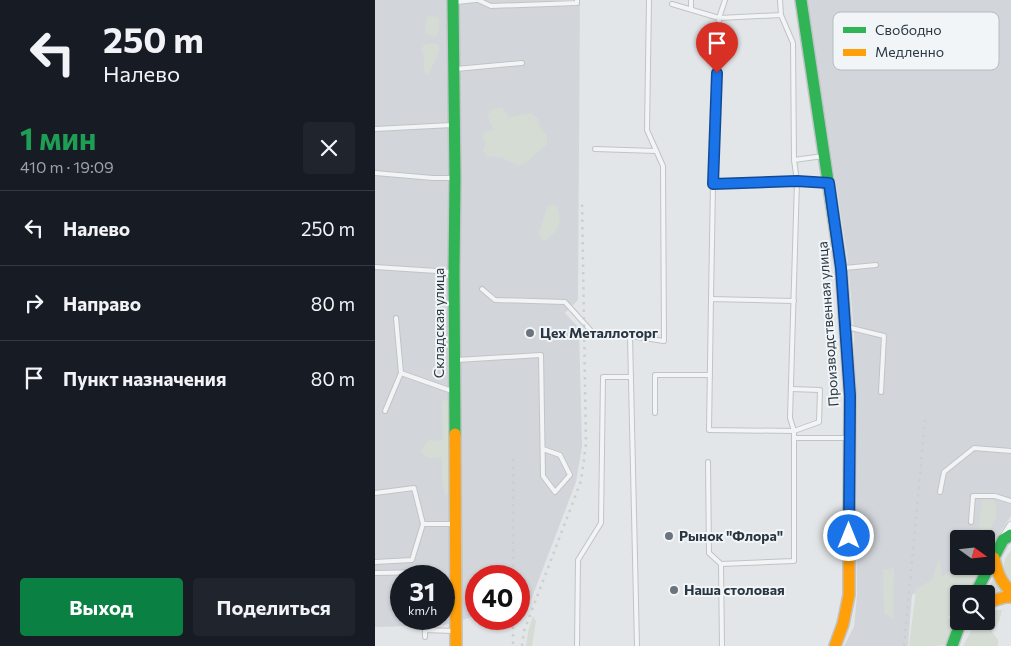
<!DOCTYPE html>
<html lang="ru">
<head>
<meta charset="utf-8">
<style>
  :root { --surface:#171b24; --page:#20242c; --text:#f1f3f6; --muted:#9ea1a6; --line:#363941; --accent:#0b8043 }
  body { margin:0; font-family:Commissioner,sans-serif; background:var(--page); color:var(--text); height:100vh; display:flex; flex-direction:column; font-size:19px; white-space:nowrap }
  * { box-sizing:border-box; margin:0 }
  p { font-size:16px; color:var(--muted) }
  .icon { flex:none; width:28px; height:28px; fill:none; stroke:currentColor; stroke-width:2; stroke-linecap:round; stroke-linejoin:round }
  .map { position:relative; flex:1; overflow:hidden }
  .panel { display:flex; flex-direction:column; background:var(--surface); width:375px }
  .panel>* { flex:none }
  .guide { background:#171b24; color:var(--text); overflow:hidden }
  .needle { width:32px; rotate:105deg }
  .buttons { position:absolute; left:575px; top:530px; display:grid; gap:10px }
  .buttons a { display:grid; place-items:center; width:45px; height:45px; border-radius:5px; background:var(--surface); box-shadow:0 1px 4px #0004; font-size:25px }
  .speed { position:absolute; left:15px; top:565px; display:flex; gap:10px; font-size:25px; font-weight:700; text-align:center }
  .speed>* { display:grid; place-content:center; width:65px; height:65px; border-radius:50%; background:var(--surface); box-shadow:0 1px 4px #0004; line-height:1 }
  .speed small { font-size:12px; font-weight:400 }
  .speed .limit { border:8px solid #d22; background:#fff; color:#111 }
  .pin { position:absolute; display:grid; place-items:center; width:42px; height:42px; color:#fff; margin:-51px -21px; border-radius:50% 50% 50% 0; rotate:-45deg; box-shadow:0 0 5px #0007 }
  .pin .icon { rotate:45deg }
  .me { position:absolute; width:55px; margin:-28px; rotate:0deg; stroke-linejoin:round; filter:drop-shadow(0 0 4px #0008) }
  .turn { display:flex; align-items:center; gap:18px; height:105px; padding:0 20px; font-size:22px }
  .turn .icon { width:65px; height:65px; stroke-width:2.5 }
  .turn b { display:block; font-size:35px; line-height:42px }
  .round { display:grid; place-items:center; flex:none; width:52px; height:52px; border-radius:5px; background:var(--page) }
  .headline { display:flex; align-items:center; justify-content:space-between; height:85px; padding:0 20px }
  h1 { font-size:30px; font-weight:700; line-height:38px; color:#1e9e55 }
  .primary-button { display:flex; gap:10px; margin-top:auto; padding:10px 20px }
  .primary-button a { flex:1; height:58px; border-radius:5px; background:var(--accent); color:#fff; font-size:20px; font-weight:700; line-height:58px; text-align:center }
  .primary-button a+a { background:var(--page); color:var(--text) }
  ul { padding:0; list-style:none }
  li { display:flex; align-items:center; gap:15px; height:75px; padding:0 20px; border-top:1px solid var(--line) }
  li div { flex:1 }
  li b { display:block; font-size:19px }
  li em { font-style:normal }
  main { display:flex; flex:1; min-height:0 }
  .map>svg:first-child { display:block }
  .built { fill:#d2d6db; fill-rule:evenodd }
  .green { fill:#d5dcd4 }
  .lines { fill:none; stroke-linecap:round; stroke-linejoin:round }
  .lane-casing { stroke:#c1c4c6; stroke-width:6 }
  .street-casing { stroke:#c1c4c6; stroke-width:10 }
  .fast-casing { stroke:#c1c4c6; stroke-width:14 }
  .slow-casing { stroke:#c1c4c6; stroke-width:14 }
  .lane { stroke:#f2f4f5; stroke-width:4 }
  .street { stroke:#f2f4f5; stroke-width:8 }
  .fast { stroke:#30b455; stroke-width:11 }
  .slow { stroke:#ff9f0a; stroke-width:11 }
  .rail { stroke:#ccced0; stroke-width:2.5; stroke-dasharray:2.5 5; stroke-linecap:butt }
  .route-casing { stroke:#114b97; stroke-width:12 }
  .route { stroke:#1a73e8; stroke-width:9 }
  .poi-dot { fill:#6b747c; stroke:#f1f5f7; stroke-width:2 }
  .labels { text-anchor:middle; stroke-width:4; stroke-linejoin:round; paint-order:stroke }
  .street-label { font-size:14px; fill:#2a3742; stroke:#f1f5f7 }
  .poi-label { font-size:14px; font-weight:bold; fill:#2a3742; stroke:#f1f5f7; text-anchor:start }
  .key { fill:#f1f5f7; stroke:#b5bcc1; stroke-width:1 }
  .key-label { font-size:14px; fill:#2a3742 }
</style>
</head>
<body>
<main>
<section class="panel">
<div class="guide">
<div class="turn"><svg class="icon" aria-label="left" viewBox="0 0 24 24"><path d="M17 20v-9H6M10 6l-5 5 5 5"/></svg><div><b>250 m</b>Налево</div></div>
</div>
<div class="headline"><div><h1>1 мин</h1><p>410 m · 19:09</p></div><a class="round"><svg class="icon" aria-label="close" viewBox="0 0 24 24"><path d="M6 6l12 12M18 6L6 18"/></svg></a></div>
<ul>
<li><svg class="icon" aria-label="left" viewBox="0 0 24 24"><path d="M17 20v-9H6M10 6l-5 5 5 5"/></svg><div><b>Налево</b></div><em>250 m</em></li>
<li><svg class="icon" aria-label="right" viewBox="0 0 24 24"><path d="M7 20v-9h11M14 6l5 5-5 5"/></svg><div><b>Направо</b></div><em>80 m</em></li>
<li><svg class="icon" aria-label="arrive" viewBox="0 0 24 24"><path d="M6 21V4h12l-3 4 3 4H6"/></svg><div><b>Пункт назначения</b></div><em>80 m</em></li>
</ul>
<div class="primary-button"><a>Выход</a><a>Поделиться</a></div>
</section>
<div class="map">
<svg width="636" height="646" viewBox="0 0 636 646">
  <rect width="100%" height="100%" fill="#e3e6e8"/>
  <g class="built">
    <path d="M0,0H205L203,300L190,313L204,328L207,447L201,482L151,613L144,614V576H101V616L69,625L0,627ZM26,576H69V619H26Z"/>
    <path d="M432,0H636V516L611,554V539H584V566H591L537,595L533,646H469L479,627L482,595L479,332L473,261Z"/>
  </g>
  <g class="green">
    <path d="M55,15L64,18L63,33L59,37L50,33L52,18Z"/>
    <path d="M59,43L64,45V52L53,75L49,72V56L46,50L49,45Z"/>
    <path d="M127,107L134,117L156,113L163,119L165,128L172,136V144L151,162L144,166L127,158L111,156L108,149L111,144L107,136L109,133L119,130L112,116L117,109Z"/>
    <path d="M178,204L182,206C187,224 185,228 171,240H167L164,234L172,206Z"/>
    <path d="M73,400L77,493L70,495L67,479V457C57,458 52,460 46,452L48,447L54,440L64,441L68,439L67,401Z"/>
    <path d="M612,499L618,500L621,504V517L611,541V539H595L604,527L607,501Z"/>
    <path d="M636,551V586C628,575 625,561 636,551Z"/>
    <path d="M564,557L567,577L581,565H584V566H609L593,594H584V611L582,614L573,616L578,625L572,645L559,646H534L541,589L557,580Z"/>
    <path d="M519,568L518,619L509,613L508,570Z"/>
    <path d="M618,579L629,594L611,599V594Z"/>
    <path d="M618,610H627L624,621L617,632L623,640V646H588L598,628L605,621H611V616Z"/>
    <path d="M158,616L161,621L157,646H151L153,632Z"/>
  </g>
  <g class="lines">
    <defs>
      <g id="lane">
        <path d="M103,0L116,6L202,3V0"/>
        <path d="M405,0L406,15"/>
        <path d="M81,2L101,0"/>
        <path d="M297,4L344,18L406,15L418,43L419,160"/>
        <path d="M316,9V0"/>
        <path d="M81,69L147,63"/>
        <path d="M0,129L77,125"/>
        <path d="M220,149L281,151"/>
        <path d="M0,173L58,178H78"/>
        <path d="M338,184L344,18L350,0"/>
        <path d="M0,267L77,272"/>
        <path d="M469,268L501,265"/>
        <path d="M107,289L120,300L190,302L218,333L255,336"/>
        <path d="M336,299L338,184L422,181L419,160L448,156"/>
        <path d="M472,327L509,336L506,392"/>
        <path d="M82,360L166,355L168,476L180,492L195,475L185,455L168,449"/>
        <path d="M26,373L77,391"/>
        <path d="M416,389L445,390L444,422L419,431L334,430L336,299L419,301"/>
        <path d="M10,411L26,373L21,318"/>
        <path d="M280,413V375H335"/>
        <path d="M419,438H472"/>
        <path d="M333,462L334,553L346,564L347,646"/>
        <path d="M565,492L569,472L599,448L636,451"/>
        <path d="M0,493L39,488L48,524H78"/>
        <path d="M596,522L598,496H620L636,501"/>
        <path d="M0,562L37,560L48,524"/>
        <path d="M346,564L419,561V431L415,418L422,181L450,183"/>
        <path d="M0,573L54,572L64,576"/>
        <path d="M69,578L78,582"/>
        <path d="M50,637V630L78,631"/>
        <path d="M202,646L203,560L226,523L228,377H256"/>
        <path d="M262,646L255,336L289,341L288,166L272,130L274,0"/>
      </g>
      <path id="street" d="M628,539L636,526"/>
      <g id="fast">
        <path d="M78,0L80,178L79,272L80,434"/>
        <path d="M426,0L466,268L475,396L474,510"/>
        <path d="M600,594L628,540L636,535"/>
        <path d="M577,646L586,621"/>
      </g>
      <g id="slow">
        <path d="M80,434L81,646"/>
        <path d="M619,558C622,571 625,582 636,591"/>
        <path d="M611,603L630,597H636"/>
        <path d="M460,646L468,624L474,595V510"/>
      </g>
    </defs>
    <use href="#lane" class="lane-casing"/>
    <use href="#street" class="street-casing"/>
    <use href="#fast" class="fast-casing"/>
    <use href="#slow" class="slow-casing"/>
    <use href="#lane" class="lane"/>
    <use href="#street" class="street"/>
    <use href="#fast" class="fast"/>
    <use href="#slow" class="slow"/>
    <g class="rail">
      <path d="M138,459V576"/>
      <path d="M138,619V646"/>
      <path d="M147,646L149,631L206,481L211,444L207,201"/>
      <path d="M529,646L550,420"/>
    </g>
  </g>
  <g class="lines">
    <defs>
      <path id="route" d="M342,73L338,184L422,181L454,183L466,268L475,396L474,536"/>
    </defs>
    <use href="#route" class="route-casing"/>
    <use href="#route" class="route"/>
  </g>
  <g class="poi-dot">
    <circle cx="155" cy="333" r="5"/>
    <circle cx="294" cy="536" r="5"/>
    <circle cx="299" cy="590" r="5"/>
  </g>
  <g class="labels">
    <g class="street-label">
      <text transform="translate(64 323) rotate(-90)" y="5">Складская улица</text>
      <text transform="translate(453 324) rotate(-94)" y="5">Производственная улица</text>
    </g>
    <g class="poi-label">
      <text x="165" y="338">Цех Металлоторг</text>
      <text x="304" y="541">Рынок "Флора"</text>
      <text x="309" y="595">Наша столовая</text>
    </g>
  </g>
  <rect x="458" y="12" width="166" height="58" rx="8" class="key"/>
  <rect x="468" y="27" width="23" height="6" fill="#30b455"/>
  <rect x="468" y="49" width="23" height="7" fill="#ff9f0a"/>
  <g class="key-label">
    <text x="500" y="35">Свободно</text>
    <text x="500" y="57">Медленно</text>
  </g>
</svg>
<div class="buttons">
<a><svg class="needle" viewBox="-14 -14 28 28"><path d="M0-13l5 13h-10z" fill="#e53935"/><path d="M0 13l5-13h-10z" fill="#9ea1a6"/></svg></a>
<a><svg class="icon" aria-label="search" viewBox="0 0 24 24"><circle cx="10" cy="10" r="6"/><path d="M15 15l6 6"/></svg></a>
</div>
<div class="speed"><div>31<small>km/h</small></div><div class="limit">40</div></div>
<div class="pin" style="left:342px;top:73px;background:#d93025"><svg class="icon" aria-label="arrive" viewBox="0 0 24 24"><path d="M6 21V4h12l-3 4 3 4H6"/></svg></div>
<svg class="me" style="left:474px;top:536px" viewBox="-20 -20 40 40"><circle r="17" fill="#1a73e8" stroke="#fff" stroke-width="3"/><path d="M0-11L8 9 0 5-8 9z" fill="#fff"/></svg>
</div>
</main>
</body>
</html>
